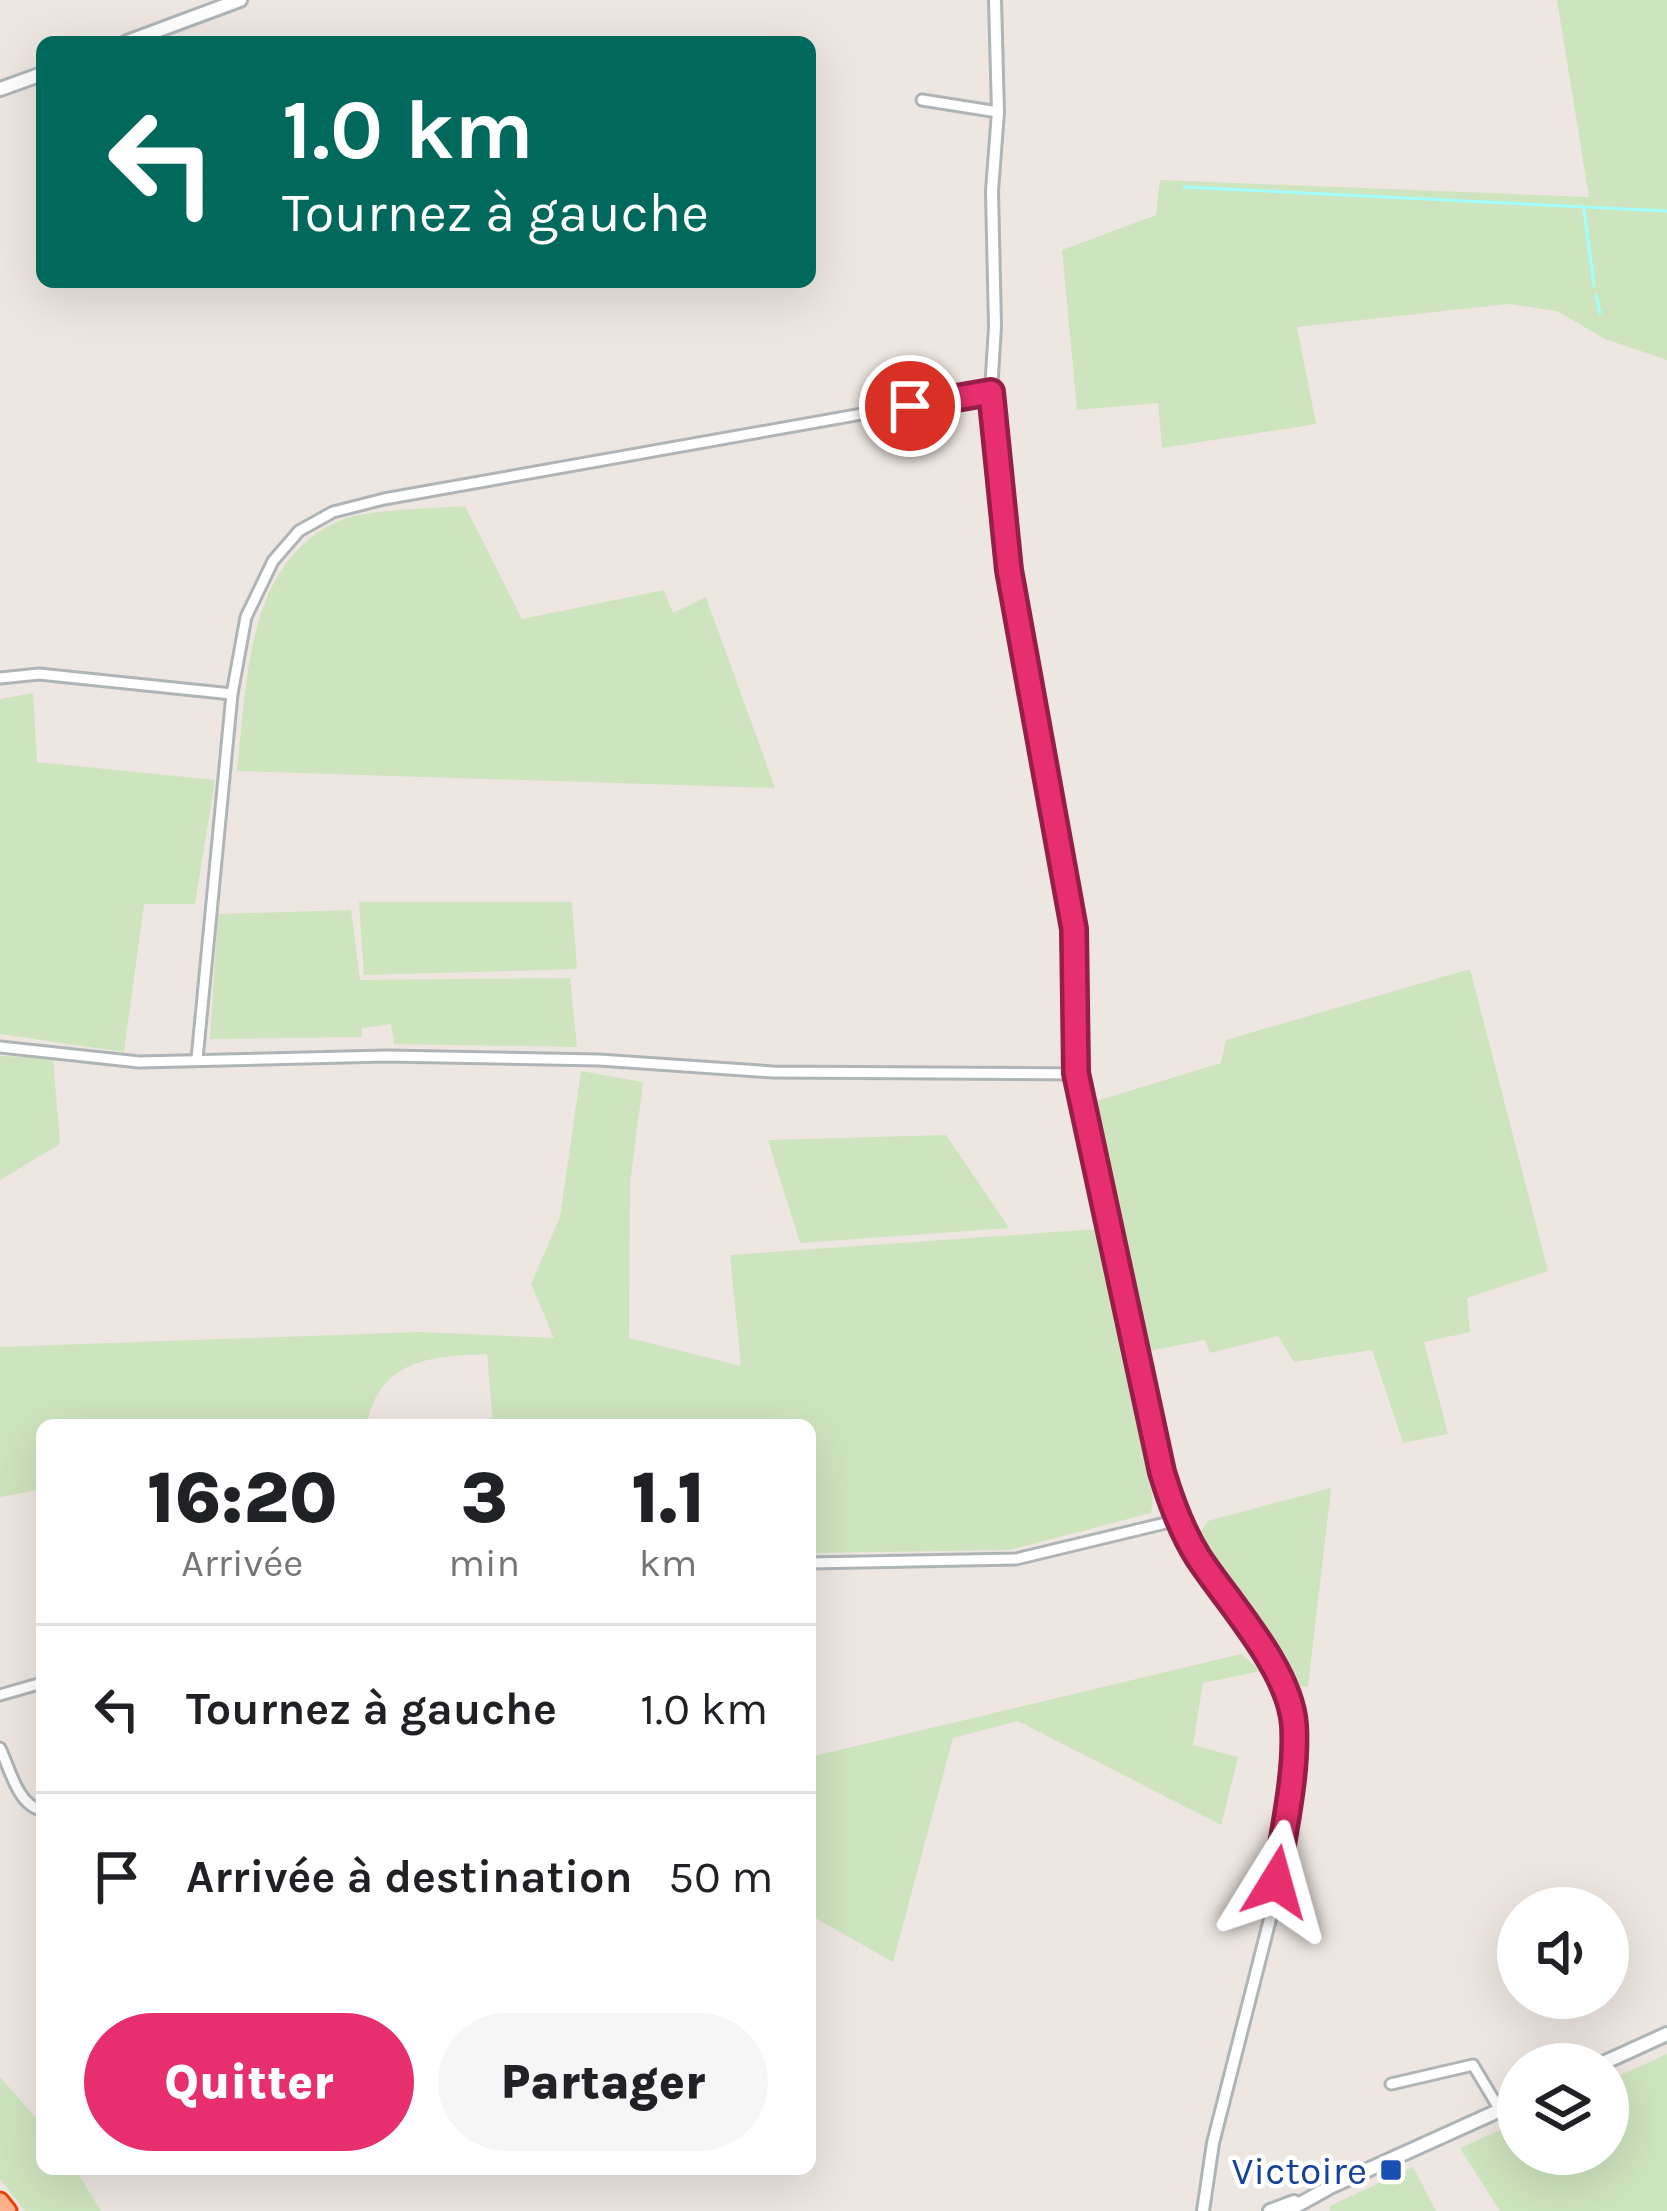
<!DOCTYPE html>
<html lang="fr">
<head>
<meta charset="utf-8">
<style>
  :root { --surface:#fff; --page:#f6f6f6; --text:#202124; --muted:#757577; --line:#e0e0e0; --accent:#e72e6e }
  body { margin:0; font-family:Karla,sans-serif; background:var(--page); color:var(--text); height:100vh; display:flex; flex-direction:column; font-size:45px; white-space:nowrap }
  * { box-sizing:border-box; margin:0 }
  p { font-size:39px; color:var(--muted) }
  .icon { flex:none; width:66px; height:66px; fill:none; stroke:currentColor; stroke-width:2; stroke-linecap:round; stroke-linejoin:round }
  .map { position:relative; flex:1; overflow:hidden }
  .side { position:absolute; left:36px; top:1419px; width:780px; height:756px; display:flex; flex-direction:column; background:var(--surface); border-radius:18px; box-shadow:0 12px 48px #0002 }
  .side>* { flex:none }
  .hud { position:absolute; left:36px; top:36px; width:780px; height:252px; border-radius:18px; box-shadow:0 12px 48px #0002; background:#00695c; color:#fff; overflow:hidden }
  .tools { position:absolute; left:1497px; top:1887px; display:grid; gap:24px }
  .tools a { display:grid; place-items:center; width:132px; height:132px; border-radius:50%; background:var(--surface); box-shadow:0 12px 48px #0002; font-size:60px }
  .pin { position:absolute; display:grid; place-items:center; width:102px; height:102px; color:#fff; margin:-51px; border:6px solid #fff; border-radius:50%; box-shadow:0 3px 12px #0007 }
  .me { position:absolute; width:132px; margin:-66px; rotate:8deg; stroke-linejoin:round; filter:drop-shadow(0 0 9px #0008) }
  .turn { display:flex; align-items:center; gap:42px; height:252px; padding:0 48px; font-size:54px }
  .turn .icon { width:156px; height:156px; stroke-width:2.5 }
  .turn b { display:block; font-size:84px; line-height:102px }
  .eta { display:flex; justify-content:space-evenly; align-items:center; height:204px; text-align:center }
  .eta b { font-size:72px; font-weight:800; line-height:84px }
  .cta { display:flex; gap:24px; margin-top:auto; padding:24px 48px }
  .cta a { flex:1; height:138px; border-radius:72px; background:var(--accent); color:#fff; font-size:48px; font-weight:800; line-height:138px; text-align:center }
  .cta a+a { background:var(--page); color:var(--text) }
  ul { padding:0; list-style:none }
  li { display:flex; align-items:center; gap:36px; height:168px; padding:0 48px; border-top:3px solid var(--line) }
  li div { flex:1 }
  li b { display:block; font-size:45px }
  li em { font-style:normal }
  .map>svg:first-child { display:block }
  .green { fill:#cee4be }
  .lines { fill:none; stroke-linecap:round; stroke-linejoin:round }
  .stream { stroke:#a1fdfe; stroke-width:3 }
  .minor-casing { stroke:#afb5b7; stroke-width:15 }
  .tertiary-casing { stroke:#afb5b7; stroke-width:16 }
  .secondary-casing { stroke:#aeb5b7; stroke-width:18 }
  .motorway-casing { stroke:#eb4003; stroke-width:21 }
  .minor { stroke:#fff; stroke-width:9 }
  .tertiary { stroke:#fff; stroke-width:10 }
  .secondary { stroke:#fff; stroke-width:12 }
  .motorway { stroke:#fbaf8a; stroke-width:15 }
  .route-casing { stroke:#961e48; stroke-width:30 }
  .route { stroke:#e72e6e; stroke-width:21 }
  .transit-dot { fill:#1a4fb4; stroke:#fff; stroke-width:4.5 }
  .labels { text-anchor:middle; stroke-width:9; stroke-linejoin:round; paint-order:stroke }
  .transit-label { font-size:39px; fill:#164399; stroke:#fff; text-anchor:end }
</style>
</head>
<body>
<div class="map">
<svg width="1667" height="2211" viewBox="0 0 1667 2211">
  <rect width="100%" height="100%" fill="#ede6e1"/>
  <g class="green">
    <path d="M1557,0H1667V360L1605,339L1557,311L1508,304L1297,327L1316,424L1162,448L1158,403L1077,410L1062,250L1156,215L1160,180L1589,197Z"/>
    <path d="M465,506L522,619L664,590L673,613L706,597L775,788L237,771C247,684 245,557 344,519C367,510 437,508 465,506Z"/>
    <path d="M33,693L37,762L215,780L195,904H144L124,1052L0,1034V699Z"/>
    <path d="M359,902H572L577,969L364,975Z"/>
    <path d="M351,910L360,980L570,978L577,1047L394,1044L391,1024L362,1028V1037L210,1039L218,914Z"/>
    <path d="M1470,969L1548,1271L1467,1298L1470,1332L1424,1342L1448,1434L1403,1443L1372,1350L1294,1362L1278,1336L1210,1353L1205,1340L1149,1351L1093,1102L1221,1063L1226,1040Z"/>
    <path d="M0,1056L53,1058L60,1144L0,1180Z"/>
    <path d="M581,1071L643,1082L630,1183L629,1338L741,1366L730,1255L1098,1229L1153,1499L1151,1513L1009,1550L810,1553V1425H493L487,1354C432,1356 379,1359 367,1425H42V1489L0,1497V1347L419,1332L554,1338L531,1284L560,1217Z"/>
    <path d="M946,1135L1009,1228L800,1243L768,1140Z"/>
    <path d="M1331,1488L1308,1687L1296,1686L1198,1544L1199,1534L1208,1521Z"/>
    <path d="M1241,1654L1261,1671L1203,1683L1193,1745L1238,1757L1221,1825L1018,1721L953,1738L893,1962L810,1915V1757Z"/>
    <path d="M1667,2054V2211H1500L1460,2148L1518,2122V2154H1608V2081Z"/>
    <path d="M0,2077L42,2125V2169H75L101,2211H25L0,2179Z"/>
    <path d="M1413,2167L1436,2211H1330V2206Z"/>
  </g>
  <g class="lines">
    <g class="stream">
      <path d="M1184,187L1667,211"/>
      <path d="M1584,210L1594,286"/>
      <path d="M1596,295L1600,313"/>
    </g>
    <defs>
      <g id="minor">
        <path d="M922,100L998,112"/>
        <path d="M0,678L39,674L232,694"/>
        <path d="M0,1047L139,1062L386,1056L599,1060L773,1072L1076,1074"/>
        <path d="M197,1059L232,694L246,617L273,561L299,531L333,512L384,499L991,391"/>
        <path d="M810,1563L1016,1559L1178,1520"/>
        <path d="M0,1695L42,1683"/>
        <path d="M0,1748C10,1769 18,1806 42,1810"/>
        <path d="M1391,2084L1473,2065L1500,2110"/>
      </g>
      <path id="tertiary" d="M995,0L998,112L992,191L995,327L991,391L1001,506L1020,639L1074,929L1076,1074L1173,1506L1195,1553L1273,1666L1286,1693L1294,1724L1290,1786L1270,1919L1213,2143L1203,2211"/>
      <g id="secondary">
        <path d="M127,42L240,0"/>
        <path d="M0,89L42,74"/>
        <path d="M1601,2064L1667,2034"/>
        <path d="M1270,2211L1294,2202"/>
        <path d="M1287,2211L1332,2186L1518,2102"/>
      </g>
      <path id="motorway" d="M0,2201L8,2211"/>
    </defs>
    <use href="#minor" class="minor-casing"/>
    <use href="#tertiary" class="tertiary-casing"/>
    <use href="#secondary" class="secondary-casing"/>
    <use href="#motorway" class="motorway-casing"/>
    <use href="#minor" class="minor"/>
    <use href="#tertiary" class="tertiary"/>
    <use href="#secondary" class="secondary"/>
    <use href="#motorway" class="motorway"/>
  </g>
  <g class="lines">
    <defs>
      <path id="route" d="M910,406L991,392L1009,570L1074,929L1076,1073L1162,1472C1171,1502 1181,1530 1198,1557C1229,1604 1290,1669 1294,1725C1297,1776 1283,1832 1276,1882"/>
    </defs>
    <use href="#route" class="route-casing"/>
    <use href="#route" class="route"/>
  </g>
  <rect class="transit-dot" x="1379" y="2158" width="24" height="24" rx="6"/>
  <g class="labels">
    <g class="transit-label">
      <text x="1367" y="2184">Victoire</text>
    </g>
  </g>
</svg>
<div class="tools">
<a><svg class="icon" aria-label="sound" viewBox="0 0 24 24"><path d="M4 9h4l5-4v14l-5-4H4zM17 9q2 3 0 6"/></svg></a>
<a><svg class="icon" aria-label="layers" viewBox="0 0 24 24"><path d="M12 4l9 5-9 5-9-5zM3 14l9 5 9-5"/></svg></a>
</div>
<div class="pin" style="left:910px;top:406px;background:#d93025"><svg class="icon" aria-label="arrive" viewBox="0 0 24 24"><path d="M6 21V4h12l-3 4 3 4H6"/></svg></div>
<svg class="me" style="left:1276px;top:1882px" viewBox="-20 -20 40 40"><path d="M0-17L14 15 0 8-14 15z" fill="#e72e6e" stroke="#fff" stroke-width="4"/></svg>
<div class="hud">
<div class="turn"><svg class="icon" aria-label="left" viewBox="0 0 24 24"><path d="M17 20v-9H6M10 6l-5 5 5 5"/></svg><div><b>1.0 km</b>Tournez à gauche</div></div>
</div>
<section class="side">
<div class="eta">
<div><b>16:20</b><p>Arrivée</p></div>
<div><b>3</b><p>min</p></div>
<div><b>1.1</b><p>km</p></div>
</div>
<ul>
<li><svg class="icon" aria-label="left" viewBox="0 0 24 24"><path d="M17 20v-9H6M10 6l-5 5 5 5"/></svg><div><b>Tournez à gauche</b></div><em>1.0 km</em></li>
<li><svg class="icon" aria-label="arrive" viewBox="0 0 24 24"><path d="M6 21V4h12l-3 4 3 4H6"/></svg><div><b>Arrivée à destination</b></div><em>50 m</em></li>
</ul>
<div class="cta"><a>Quitter</a><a>Partager</a></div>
</section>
</div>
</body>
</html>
